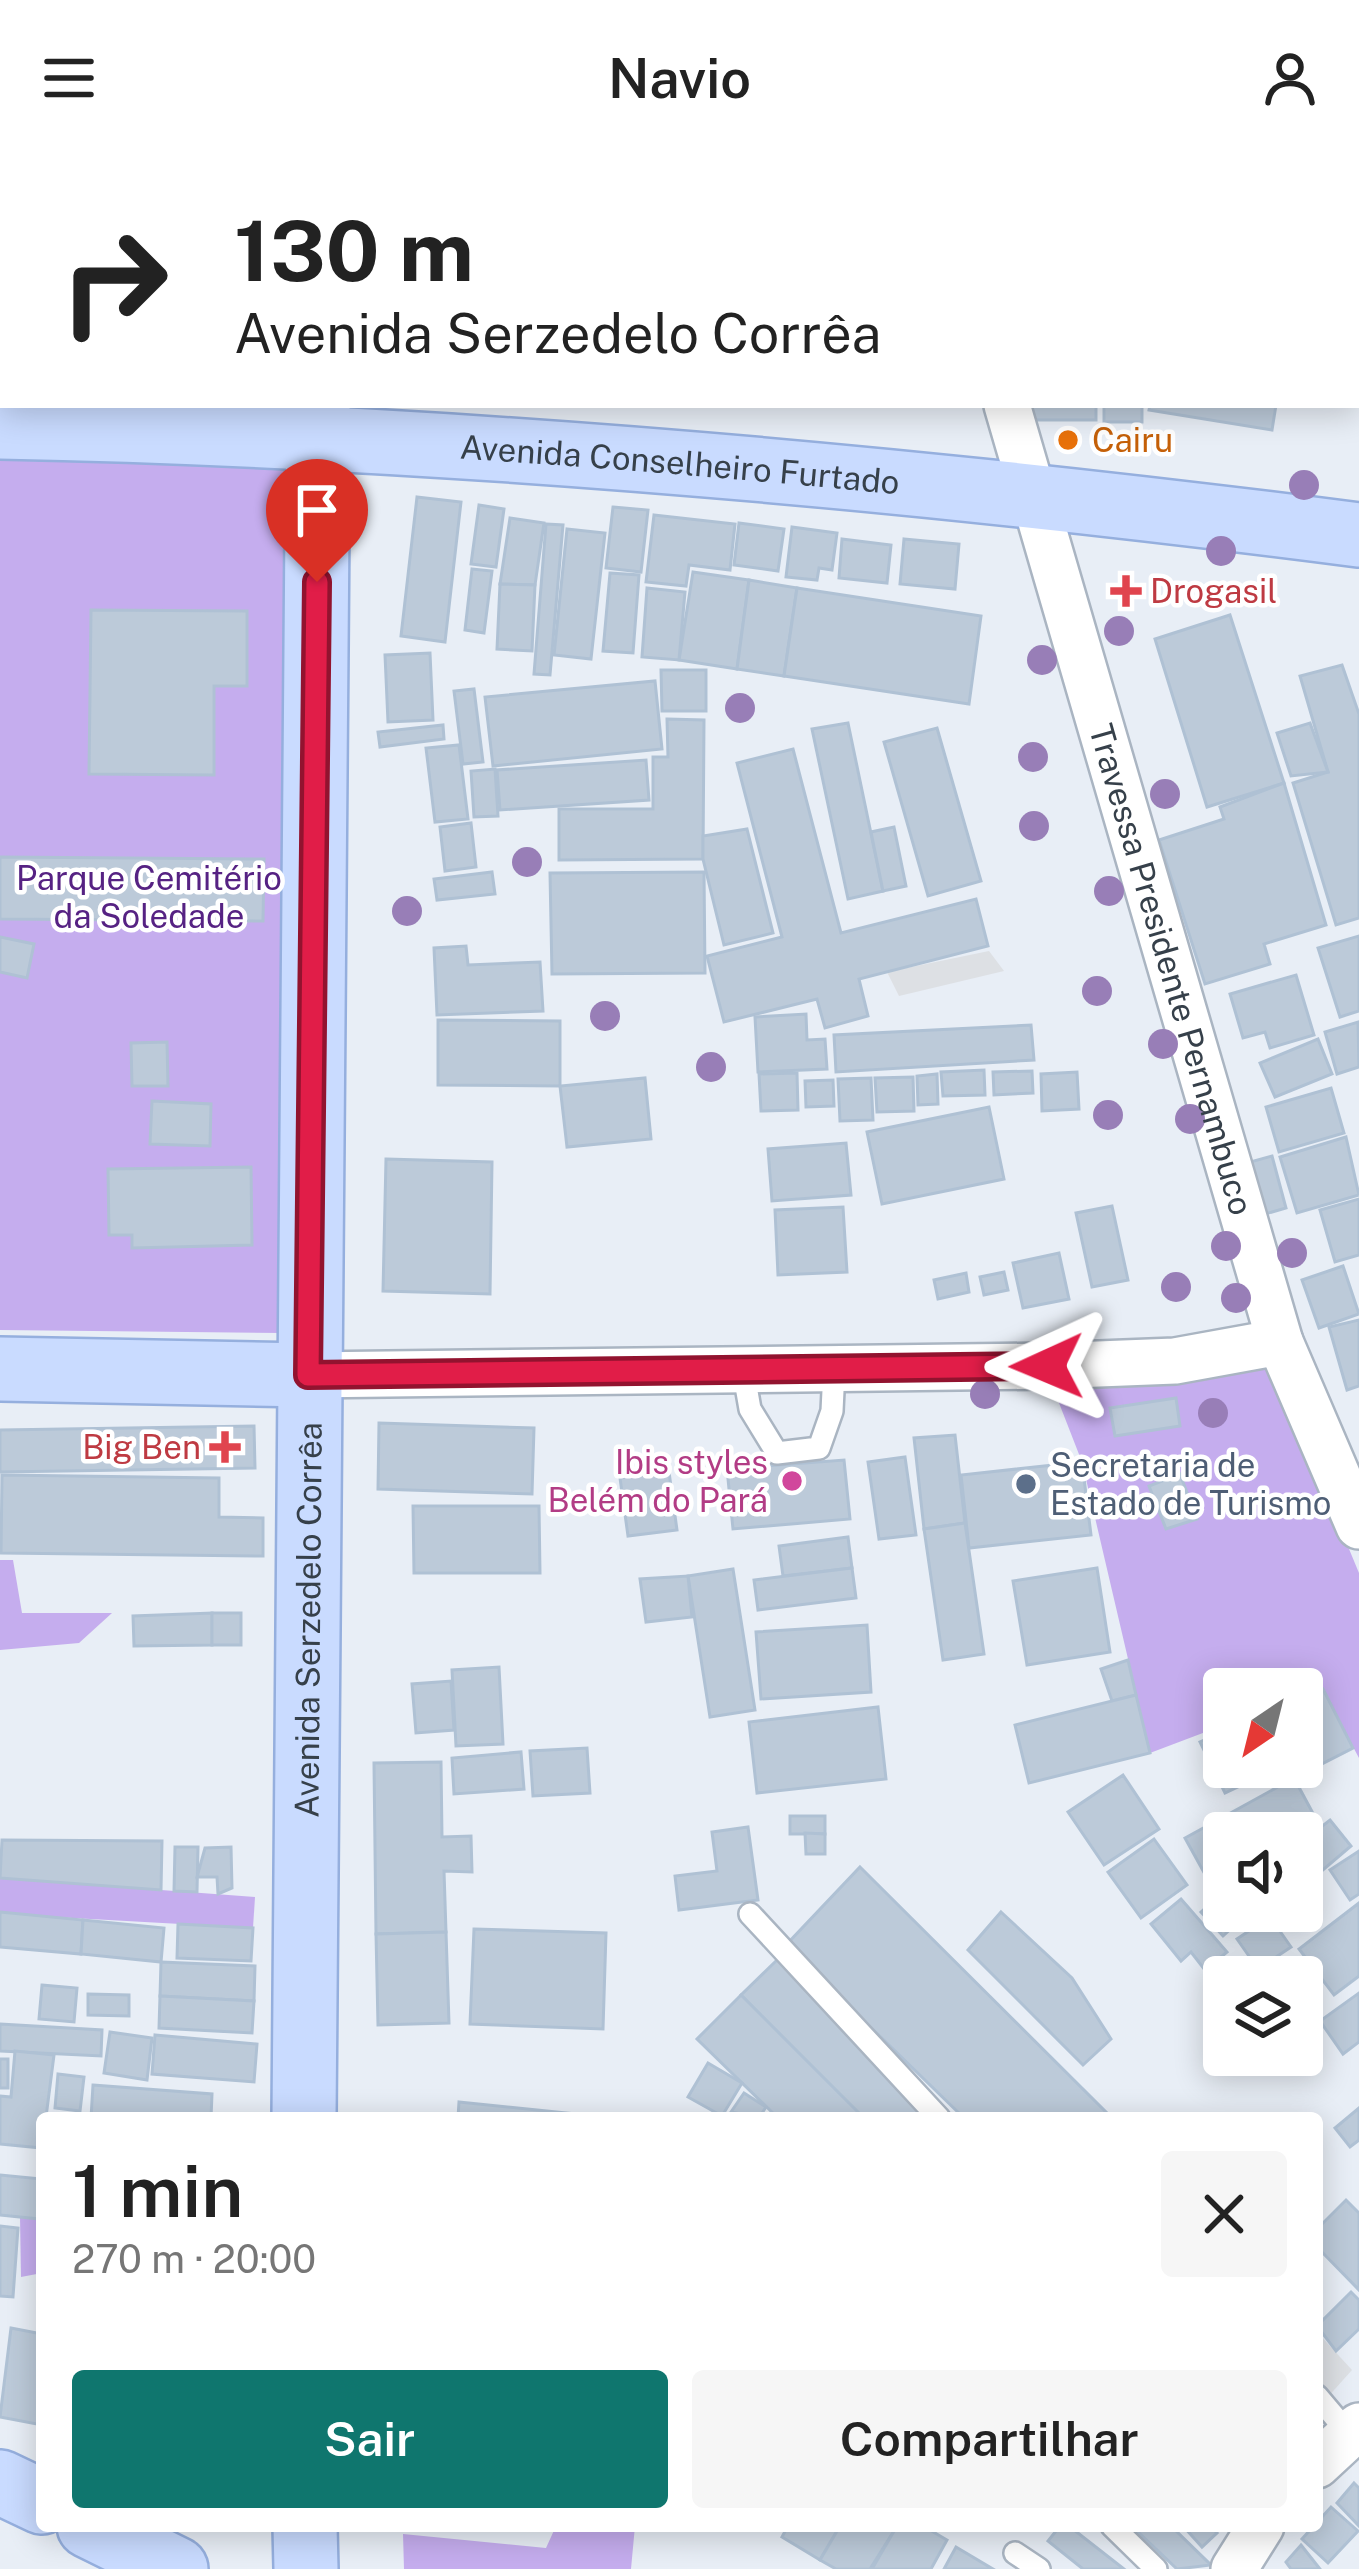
<!DOCTYPE html>
<html lang="pt">
<head>
<meta charset="utf-8">
<style>
  :root { --surface:#fff; --page:#f6f6f6; --text:#222; --muted:#767676; --accent:#0f766e }
  body { margin:0; font-family:"Public Sans",sans-serif; background:var(--page); color:var(--text); height:100vh; display:flex; flex-direction:column; font-size:45px; white-space:nowrap }
  * { box-sizing:border-box; margin:0 }
  p { font-size:39px; color:var(--muted) }
  .icon { flex:none; width:66px; height:66px; fill:none; stroke:currentColor; stroke-width:2; stroke-linecap:round; stroke-linejoin:round }
  .map { position:relative; flex:1; overflow:hidden }
  .sheet { position:absolute; left:36px; top:1956px; width:1287px; height:420px; display:flex; flex-direction:column; background:var(--surface); border-radius:12px; box-shadow:0 6px 30px #0003 }
  .sheet>* { flex:none }
  .banner { position:absolute; left:0px; top:0px; width:1359px; height:252px; box-shadow:0 6px 30px #0003; background:#fff; color:var(--text); overflow:hidden }
  .needle { width:78px; rotate:215deg }
  .controls { position:absolute; left:1203px; top:1512px; display:grid; gap:24px }
  .controls a { display:grid; place-items:center; width:120px; height:120px; border-radius:12px; background:var(--surface); box-shadow:0 6px 30px #0003; font-size:60px }
  .pin { position:absolute; display:grid; place-items:center; width:102px; height:102px; color:#fff; margin:-123px -51px; border-radius:50% 50% 50% 0; rotate:-45deg; box-shadow:0 0 12px #0007 }
  .pin .icon { rotate:45deg }
  .me { position:absolute; width:132px; margin:-66px; rotate:269deg; stroke-linejoin:round; filter:drop-shadow(0 0 9px #0008) }
  .turn { display:flex; align-items:center; gap:42px; height:252px; padding:0 36px; font-size:54px }
  .turn .icon { width:156px; height:156px; stroke-width:2.5 }
  .turn b { display:block; font-size:84px; line-height:102px }
  .round { display:grid; place-items:center; flex:none; width:126px; height:126px; border-radius:12px; background:var(--page) }
  .head { display:flex; align-items:center; justify-content:space-between; height:204px; padding:0 36px }
  h1 { font-size:72px; font-weight:600; line-height:90px }
  .button { display:flex; gap:24px; margin-top:auto; padding:24px 36px }
  .button a { flex:1; height:138px; border-radius:12px; background:var(--accent); color:#fff; font-size:48px; font-weight:600; line-height:138px; text-align:center }
  .button a+a { background:var(--page); color:var(--text) }
  header { display:flex; justify-content:space-between; align-items:center; height:156px; padding:0 36px; background:var(--surface); font-size:54px; font-weight:600 }
  .map>svg:first-child { display:block }
  .green { fill:#c5adee }
  .parking { fill:#dde0e4 }
  .building { fill:#bccad9; stroke:#afc1d4; stroke-width:3 }
  .lines { fill:none; stroke-linecap:round; stroke-linejoin:round }
  .lane-casing { stroke:#aab5c2; stroke-width:26 }
  .street-casing { stroke:#aab5c2; stroke-width:50 }
  .secondary-casing { stroke:#95afde; stroke-width:68 }
  .lane { stroke:#fff; stroke-width:21 }
  .street { stroke:#fff; stroke-width:45 }
  .secondary { stroke:#c9dbff; stroke-width:63 }
  .tree { fill:#987eb7 }
  .route-casing { stroke:#92132f; stroke-width:30 }
  .route { stroke:#e11d48; stroke-width:21 }
  .food-dot { fill:#e8710a; stroke:#fff; stroke-width:4.5 }
  .health-dot { fill:#e0444e; stroke:#fff; stroke-width:4.5 }
  .hotel-dot { fill:#d1479c; stroke:#fff; stroke-width:4.5 }
  .service-dot { fill:#5c6f8a; stroke:#fff; stroke-width:4.5 }
  .labels { text-anchor:middle; stroke-width:9; stroke-linejoin:round; paint-order:stroke }
  .food-label { font-size:33px; fill:#c56008; stroke:#fff; text-anchor:start }
  .street-label { font-size:33px; fill:#36404a; stroke:#fff }
  .health-label { font-size:33px; fill:#be3a42; stroke:#fff; text-anchor:start }
  .park-label { font-size:33px; fill:#562283; stroke:#fff }
  .hotel-label { font-size:33px; fill:#b23c85; stroke:#fff; text-anchor:end }
  .service-label { font-size:33px; fill:#4e5e75; stroke:#fff; text-anchor:start }
</style>
</head>
<body>
<header><svg class="icon" aria-label="menu" viewBox="0 0 24 24"><path d="M4 6h16M4 12h16M4 18h16"/></svg>Navio<svg class="icon" aria-label="person" viewBox="0 0 24 24"><circle cx="12" cy="8" r="4"/><path d="M4 21q1-7 8-7t8 7"/></svg></header>
<div class="map">
<svg width="1359" height="2413" viewBox="0 0 1359 2413">
  <rect width="100%" height="100%" fill="#e8eef6"/>
  <g class="green">
    <path d="M0,304L290,310L281,1177L0,1174Z"/>
    <path d="M1271,1205L1359,1417V1602L1322,1533L1302,1541V1533H1224V1569L1150,1597L1082,1306L1045,1211Z"/>
    <path d="M0,1404H13L22,1457H112L79,1487L0,1494Z"/>
    <path d="M0,1722L255,1741L253,1772L0,1758Z"/>
    <path d="M42,2059V2117L21,2121L20,2061Z"/>
    <path d="M556,2370H635L631,2413H404L403,2378L546,2392Z"/>
  </g>
  <g class="parking">
    <path d="M989,795L1004,815L899,840L887,816Z"/>
    <path d="M1317,2176L1352,2214L1317,2253Z"/>
  </g>
  <g class="building">
    <path d="M347,0H437L427,3Z"/>
    <path d="M1020,0H1105L1095,3Z"/>
    <rect x="0" y="33" width="3" height="131"/>
    <path d="M1356,46L1359,56L1356,197Z"/>
    <rect x="1018" y="249" width="78" height="15"/>
    <rect x="1104" y="249" width="38" height="17"/>
    <path d="M1150,249H1276L1272,274L1149,254Z"/>
    <path d="M417,341L461,346L445,486L401,480Z"/>
    <path d="M479,349L504,353L496,411L471,408Z"/>
    <path d="M613,351L648,354L641,416L606,412Z"/>
    <path d="M654,359L735,368L730,414L689,409L686,430L646,426Z"/>
    <path d="M510,362L544,367L535,429L500,428Z"/>
    <path d="M739,367L784,373L778,415L734,409Z"/>
    <path d="M546,368L563,369L550,519L534,518Z"/>
    <path d="M792,371L837,377L832,414L819,412L817,424L786,421Z"/>
    <path d="M567,373L605,377L591,503L554,499Z"/>
    <path d="M842,383L891,389L887,427L839,422Z"/>
    <path d="M904,383L959,388L955,433L900,428Z"/>
    <path d="M472,413L492,415L484,477L465,474Z"/>
    <path d="M693,416L749,424L737,513L679,504Z"/>
    <path d="M610,417L639,419L633,497L603,495Z"/>
    <path d="M749,424L797,432L784,520L737,513Z"/>
    <path d="M500,428L535,429L532,495L497,493Z"/>
    <path d="M647,432L685,436L679,504L642,501Z"/>
    <path d="M797,432L981,460L969,548L784,520Z"/>
    <path d="M91,454L247,455V530H214V619L89,618Z"/>
    <path d="M1230,459L1284,627L1207,651L1155,483Z"/>
    <path d="M430,497L433,564L388,566L385,499Z"/>
    <path d="M1342,509L1359,558V762L1336,769L1293,627L1328,616L1300,520Z"/>
    <path d="M661,514H706V555H662Z"/>
    <path d="M655,525L662,593L493,610L485,541Z"/>
    <path d="M474,533L483,606L463,608L454,535Z"/>
    <path d="M667,563L704,564L703,703L559,704V653H653V601H668Z"/>
    <path d="M848,567L883,735L848,743L812,573Z"/>
    <path d="M1310,567L1328,616L1291,620L1277,577Z"/>
    <path d="M443,569L444,583L380,591L378,576Z"/>
    <path d="M937,572L981,725L928,740L884,586Z"/>
    <path d="M459,589L468,663L435,666L426,592Z"/>
    <path d="M793,593L841,777L976,743L988,790L859,823L868,860L825,872L817,843L724,866L707,800L782,781L737,607Z"/>
    <path d="M646,604L649,644L500,654L497,614Z"/>
    <path d="M495,613L498,660L474,661L471,615Z"/>
    <path d="M1284,627L1326,769L1264,788L1270,808L1205,828L1159,684L1224,663L1220,651Z"/>
    <path d="M471,667L476,711L445,715L440,671Z"/>
    <path d="M894,671L906,730L883,735L871,676Z"/>
    <path d="M747,673L773,777L724,789L703,703V680Z"/>
    <path d="M0,701L264,703L263,765L0,763Z"/>
    <path d="M492,716L495,738L437,744L434,723Z"/>
    <path d="M704,716L705,817L552,818L550,717Z"/>
    <path d="M1359,780V855L1340,861L1318,792Z"/>
    <path d="M0,781L34,788L27,822L0,816Z"/>
    <path d="M466,790L468,809L540,806L543,855L437,859L434,792Z"/>
    <path d="M1296,819L1314,879L1270,892L1265,876L1243,882L1230,838Z"/>
    <path d="M806,858L807,884L825,883L827,913L758,916L755,861Z"/>
    <path d="M438,864L560,865V930L438,929Z"/>
    <path d="M1358,866L1359,911L1337,918L1325,876Z"/>
    <path d="M1031,869L1034,904L836,916L834,879Z"/>
    <path d="M1318,883L1332,918L1275,941L1260,907Z"/>
    <path d="M167,886L168,930H132L131,887Z"/>
    <path d="M984,914L985,939L943,940L941,916Z"/>
    <path d="M1032,915L1033,937L994,939L993,916Z"/>
    <path d="M1077,916L1079,953L1042,955L1041,918Z"/>
    <path d="M797,917L798,954L761,955L759,918Z"/>
    <path d="M937,918L938,948L918,949L917,920Z"/>
    <path d="M913,921L914,955L877,956L875,922Z"/>
    <path d="M645,922L651,983L567,991L560,930Z"/>
    <path d="M871,922L873,964L840,965L838,923Z"/>
    <path d="M833,924L834,950L806,951L805,925Z"/>
    <path d="M1331,932L1344,977L1279,996L1266,951Z"/>
    <path d="M152,945L211,948L210,990L150,988Z"/>
    <path d="M989,951L1004,1023L882,1048L867,976Z"/>
    <path d="M1346,981L1359,1039L1297,1057L1280,1001Z"/>
    <path d="M846,987L851,1039L772,1045L768,993Z"/>
    <path d="M1272,1000L1286,1052L1258,1060L1243,1008Z"/>
    <path d="M386,1003L492,1006L490,1138L383,1135Z"/>
    <path d="M251,1011L252,1089L132,1092V1079H109L108,1013Z"/>
    <path d="M1359,1043V1099L1335,1106L1320,1054Z"/>
    <path d="M1112,1050L1128,1124L1092,1131L1076,1057Z"/>
    <path d="M843,1051L847,1116L778,1119L775,1054Z"/>
    <path d="M1059,1097L1069,1143L1023,1152L1013,1107Z"/>
    <path d="M1343,1110L1359,1158L1319,1172L1302,1124Z"/>
    <path d="M1004,1116L1008,1134L984,1139L980,1121Z"/>
    <path d="M966,1117L969,1136L938,1143L934,1124Z"/>
    <path d="M1359,1164V1230L1347,1234L1329,1171Z"/>
    <path d="M1176,1242L1180,1270L1115,1280L1110,1252Z"/>
    <path d="M379,1267L534,1272L532,1338L378,1333Z"/>
    <path d="M254,1270L255,1312L0,1316V1274Z"/>
    <path d="M955,1279L965,1367L924,1373L914,1282Z"/>
    <path d="M905,1301L916,1379L879,1383L868,1306Z"/>
    <path d="M844,1304L850,1363L733,1373L727,1313Z"/>
    <path d="M1082,1306L1091,1379L969,1392L961,1319Z"/>
    <path d="M669,1316L677,1374L628,1380L620,1322Z"/>
    <path d="M1180,1318L1197,1363L1166,1373L1149,1330Z"/>
    <path d="M2,1319L219,1322V1361L263,1362V1400L1,1397Z"/>
    <path d="M413,1350H539L540,1417H414Z"/>
    <path d="M965,1367L984,1498L943,1504L924,1373Z"/>
    <path d="M848,1381L852,1412L783,1420L779,1390Z"/>
    <path d="M852,1412L856,1442L758,1454L754,1424Z"/>
    <path d="M1097,1412L1110,1496L1027,1509L1013,1425Z"/>
    <path d="M733,1413L755,1554L710,1561L688,1420Z"/>
    <path d="M688,1420L692,1461L646,1466L640,1423Z"/>
    <path d="M212,1457V1489L134,1490L133,1460Z"/>
    <rect x="212" y="1457" width="29" height="32"/>
    <path d="M867,1469L871,1536L761,1543L756,1476Z"/>
    <path d="M1128,1504L1136,1539L1112,1545L1101,1513Z"/>
    <path d="M499,1511L503,1588L456,1590L452,1514Z"/>
    <path d="M451,1525L454,1574L416,1577L412,1528Z"/>
    <path d="M1323,1533L1353,1592L1304,1617L1302,1544Z"/>
    <path d="M1136,1539L1150,1597L1029,1627L1015,1569Z"/>
    <path d="M878,1551L886,1623L757,1637L749,1566Z"/>
    <path d="M1224,1575V1611L1276,1613L1225,1637L1200,1586Z"/>
    <path d="M587,1592L590,1637L533,1640L530,1595Z"/>
    <path d="M521,1596L524,1633L454,1638L452,1602Z"/>
    <path d="M441,1606L442,1681L471,1680L472,1716L444,1715L446,1776L376,1778L374,1607Z"/>
    <path d="M1123,1619L1159,1673L1104,1709L1068,1656Z"/>
    <path d="M1294,1622L1316,1663L1290,1677H1224V1712L1207,1722L1185,1682Z"/>
    <rect x="790" y="1660" width="35" height="18"/>
    <path d="M1330,1664L1351,1690L1310,1725L1302,1716V1686Z"/>
    <path d="M748,1671L758,1744L679,1754L675,1720L717,1715L712,1676Z"/>
    <path d="M805,1677L825,1678V1698H806Z"/>
    <path d="M1154,1683L1187,1729L1141,1762L1108,1716Z"/>
    <path d="M2,1684L162,1685L161,1734L0,1722Z"/>
    <path d="M175,1691H198L197,1736L174,1735Z"/>
    <path d="M231,1691L232,1732L218,1738L217,1721H197L205,1692Z"/>
    <path d="M1359,1695V1738L1350,1744L1330,1714Z"/>
    <path d="M860,1711L1112,1962H964L786,1789Z"/>
    <path d="M1224,1735V1755L1247,1758L1223,1780L1201,1756Z"/>
    <path d="M1181,1743L1227,1796L1205,1814L1191,1796L1181,1805L1151,1768Z"/>
    <path d="M1359,1747V1820L1334,1839L1299,1793Z"/>
    <path d="M0,1756L83,1764L81,1798L0,1791Z"/>
    <path d="M1001,1756L1072,1822L1111,1883L1083,1909L968,1794Z"/>
    <path d="M1270,1761L1291,1791L1258,1813L1237,1783Z"/>
    <path d="M83,1764L164,1772L161,1806L81,1798Z"/>
    <path d="M178,1768L253,1772L251,1805L177,1802Z"/>
    <path d="M474,1773L606,1777L603,1873L470,1868Z"/>
    <path d="M446,1776L449,1867L378,1869L376,1778Z"/>
    <path d="M778,1803L934,1962H862L741,1839Z"/>
    <path d="M161,1806L255,1810L254,1845L160,1840Z"/>
    <path d="M42,1829L77,1832L74,1866L39,1863Z"/>
    <path d="M1359,1837V1886L1343,1898L1320,1865Z"/>
    <path d="M88,1838L129,1839V1860L88,1859Z"/>
    <path d="M741,1839L864,1962H778L697,1883Z"/>
    <path d="M160,1840L254,1845L252,1877L159,1872Z"/>
    <path d="M0,1868L102,1874L101,1900L0,1895Z"/>
    <path d="M110,1876L152,1882L147,1924L104,1917Z"/>
    <path d="M155,1879L257,1888L254,1926L152,1918Z"/>
    <path d="M15,1895L54,1899L42,1992L0,1988V1940L11,1941Z"/>
    <rect x="0" y="1903" width="8" height="29"/>
    <path d="M708,1907L742,1927L722,1960L688,1941Z"/>
    <path d="M58,1918L84,1921L80,1955L55,1952Z"/>
    <path d="M93,1929L212,1938L211,1962H91Z"/>
    <path d="M744,1937L766,1951L759,1962L731,1956Z"/>
    <path d="M459,1946L615,1962H458Z"/>
    <path d="M1359,1952V1984L1350,1991L1335,1972Z"/>
    <path d="M0,2019L42,2023L40,2063L0,2059Z"/>
    <path d="M1346,2044L1359,2057V2134L1317,2091V2073Z"/>
    <path d="M0,2070L18,2072L13,2141L0,2140Z"/>
    <path d="M1351,2136L1359,2144V2173L1336,2195L1317,2170Z"/>
    <path d="M11,2172L42,2178V2269L0,2261Z"/>
    <path d="M1354,2327L1359,2332V2370L1337,2347Z"/>
    <path d="M1331,2351L1358,2375L1328,2407L1302,2383Z"/>
    <path d="M788,2370H840L820,2404L782,2381Z"/>
    <path d="M840,2370H897L870,2413H836L820,2404Z"/>
    <path d="M897,2370H923L947,2384L931,2413H872Z"/>
    <path d="M1060,2370H1069L1124,2413H1083L1048,2385Z"/>
    <path d="M1144,2370H1171L1211,2409L1177,2413L1138,2376Z"/>
    <path d="M1183,2370H1210L1217,2377L1202,2391Z"/>
    <path d="M1301,2389L1320,2413H1291L1286,2406Z"/>
    <path d="M956,2391L993,2413H944Z"/>
  </g>
  <g class="lines">
    <defs>
      <g id="lane">
        <path d="M743,1213L750,1253L777,1297L819,1292L832,1255L834,1214"/>
        <path d="M750,1758L939,1962"/>
        <path d="M1317,2240L1350,2279"/>
        <path d="M1112,2370L1156,2413"/>
        <path d="M1015,2397L1039,2413"/>
      </g>
      <g id="street">
        <path d="M939,0V3"/>
        <path id="s1" d="M1007,249L1280,1186L1359,1370"/>
        <path d="M307,1219L1047,1210L1175,1205L1280,1186"/>
        <path d="M1317,2309L1359,2270"/>
        <path d="M1234,2413L1261,2370"/>
      </g>
      <g id="secondary">
        <path d="M313,0V3"/>
        <path id="s2" d="M0,271C455,280 908,321 1359,379"/>
        <path d="M0,1213L307,1219"/>
        <path id="s3" d="M304,1962L318,249"/>
        <path d="M0,2326L42,2346"/>
        <path d="M89,2370L176,2413"/>
        <path d="M305,2370L306,2413"/>
      </g>
    </defs>
    <use href="#lane" class="lane-casing"/>
    <use href="#street" class="street-casing"/>
    <use href="#secondary" class="secondary-casing"/>
    <use href="#lane" class="lane"/>
    <use href="#street" class="street"/>
    <use href="#secondary" class="secondary"/>
  </g>
  <g class="tree">
    <circle cx="1304" cy="329" r="15"/>
    <circle cx="1221" cy="395" r="15"/>
    <circle cx="1119" cy="475" r="15"/>
    <circle cx="1042" cy="504" r="15"/>
    <circle cx="740" cy="552" r="15"/>
    <circle cx="1033" cy="601" r="15"/>
    <circle cx="1165" cy="638" r="15"/>
    <circle cx="1034" cy="670" r="15"/>
    <circle cx="527" cy="706" r="15"/>
    <circle cx="1109" cy="735" r="15"/>
    <circle cx="407" cy="755" r="15"/>
    <circle cx="1097" cy="835" r="15"/>
    <circle cx="605" cy="860" r="15"/>
    <circle cx="1163" cy="888" r="15"/>
    <circle cx="711" cy="911" r="15"/>
    <circle cx="1108" cy="959" r="15"/>
    <circle cx="1190" cy="963" r="15"/>
    <circle cx="1226" cy="1090" r="15"/>
    <circle cx="1292" cy="1097" r="15"/>
    <circle cx="1176" cy="1131" r="15"/>
    <circle cx="1236" cy="1142" r="15"/>
    <circle cx="985" cy="1238" r="15"/>
    <circle cx="1076" cy="1238" r="15"/>
    <circle cx="1213" cy="1257" r="15"/>
  </g>
  <g class="lines">
    <defs>
      <path id="route" d="M317,426L308,1219L1047,1210"/>
    </defs>
    <use href="#route" class="route-casing"/>
    <use href="#route" class="route"/>
  </g>
  <circle class="food-dot" cx="1068" cy="284" r="12"/>
  <g class="health-dot">
    <path d="M1120 417h12v12h12v12h-12v12h-12v-12h-12v-12h12z"/>
    <path d="M219 1273h12v12h12v12h-12v12h-12v-12h-12v-12h12z"/>
  </g>
  <circle class="hotel-dot" cx="792" cy="1325" r="12"/>
  <circle class="service-dot" cx="1026" cy="1328" r="12"/>
  <g class="labels">
    <g class="food-label">
      <text x="1092" y="296">Cairu</text>
    </g>
    <g class="street-label">
      <text dy="12" stroke="none"><textPath href="#s2" startOffset="681">Avenida Conselheiro Furtado</textPath></text>
      <text dy="12" stroke="none"><textPath href="#s1" startOffset="588">Travessa Presidente Pernambuco</textPath></text>
      <text dy="12" stroke="none"><textPath href="#s3" startOffset="498">Avenida Serzedelo Corrêa</textPath></text>
    </g>
    <g class="health-label">
      <text x="1150" y="447">Drogasil</text>
      <text x="201" y="1303" text-anchor="end">Big Ben</text>
    </g>
    <g class="park-label">
      <text x="149" y="734">Parque Cemitério<tspan x="149" dy="38">da Soledade</tspan></text>
    </g>
    <g class="hotel-label">
      <text x="768" y="1318">Ibis styles<tspan x="768" dy="38">Belém do Pará</tspan></text>
    </g>
    <g class="service-label">
      <text x="1050" y="1321">Secretaria de<tspan x="1050" dy="38">Estado de Turismo</tspan></text>
    </g>
  </g>
</svg>
<div class="controls">
<a><svg class="needle" viewBox="-14 -14 28 28"><path d="M0-13l5 13h-10z" fill="#e53935"/><path d="M0 13l5-13h-10z" fill="#767676"/></svg></a>
<a><svg class="icon" aria-label="sound" viewBox="0 0 24 24"><path d="M4 9h4l5-4v14l-5-4H4zM17 9q2 3 0 6"/></svg></a>
<a><svg class="icon" aria-label="layers" viewBox="0 0 24 24"><path d="M12 4l9 5-9 5-9-5zM3 14l9 5 9-5"/></svg></a>
</div>
<div class="pin" style="left:317px;top:426px;background:#d93025"><svg class="icon" aria-label="arrive" viewBox="0 0 24 24"><path d="M6 21V4h12l-3 4 3 4H6"/></svg></div>
<svg class="me" style="left:1047px;top:1210px" viewBox="-20 -20 40 40"><path d="M0-17L14 15 0 8-14 15z" fill="#e11d48" stroke="#fff" stroke-width="4"/></svg>
<div class="banner">
<div class="turn"><svg class="icon" aria-label="right" viewBox="0 0 24 24"><path d="M7 20v-9h11M14 6l5 5-5 5"/></svg><div><b>130 m</b>Avenida Serzedelo Corrêa</div></div>
</div>
<section class="sheet">
<div class="head"><div><h1>1 min</h1><p>270 m · 20:00</p></div><a class="round"><svg class="icon" aria-label="close" viewBox="0 0 24 24"><path d="M6 6l12 12M18 6L6 18"/></svg></a></div>
<div class="button"><a>Sair</a><a>Compartilhar</a></div>
</section>
</div>
</body>
</html>
